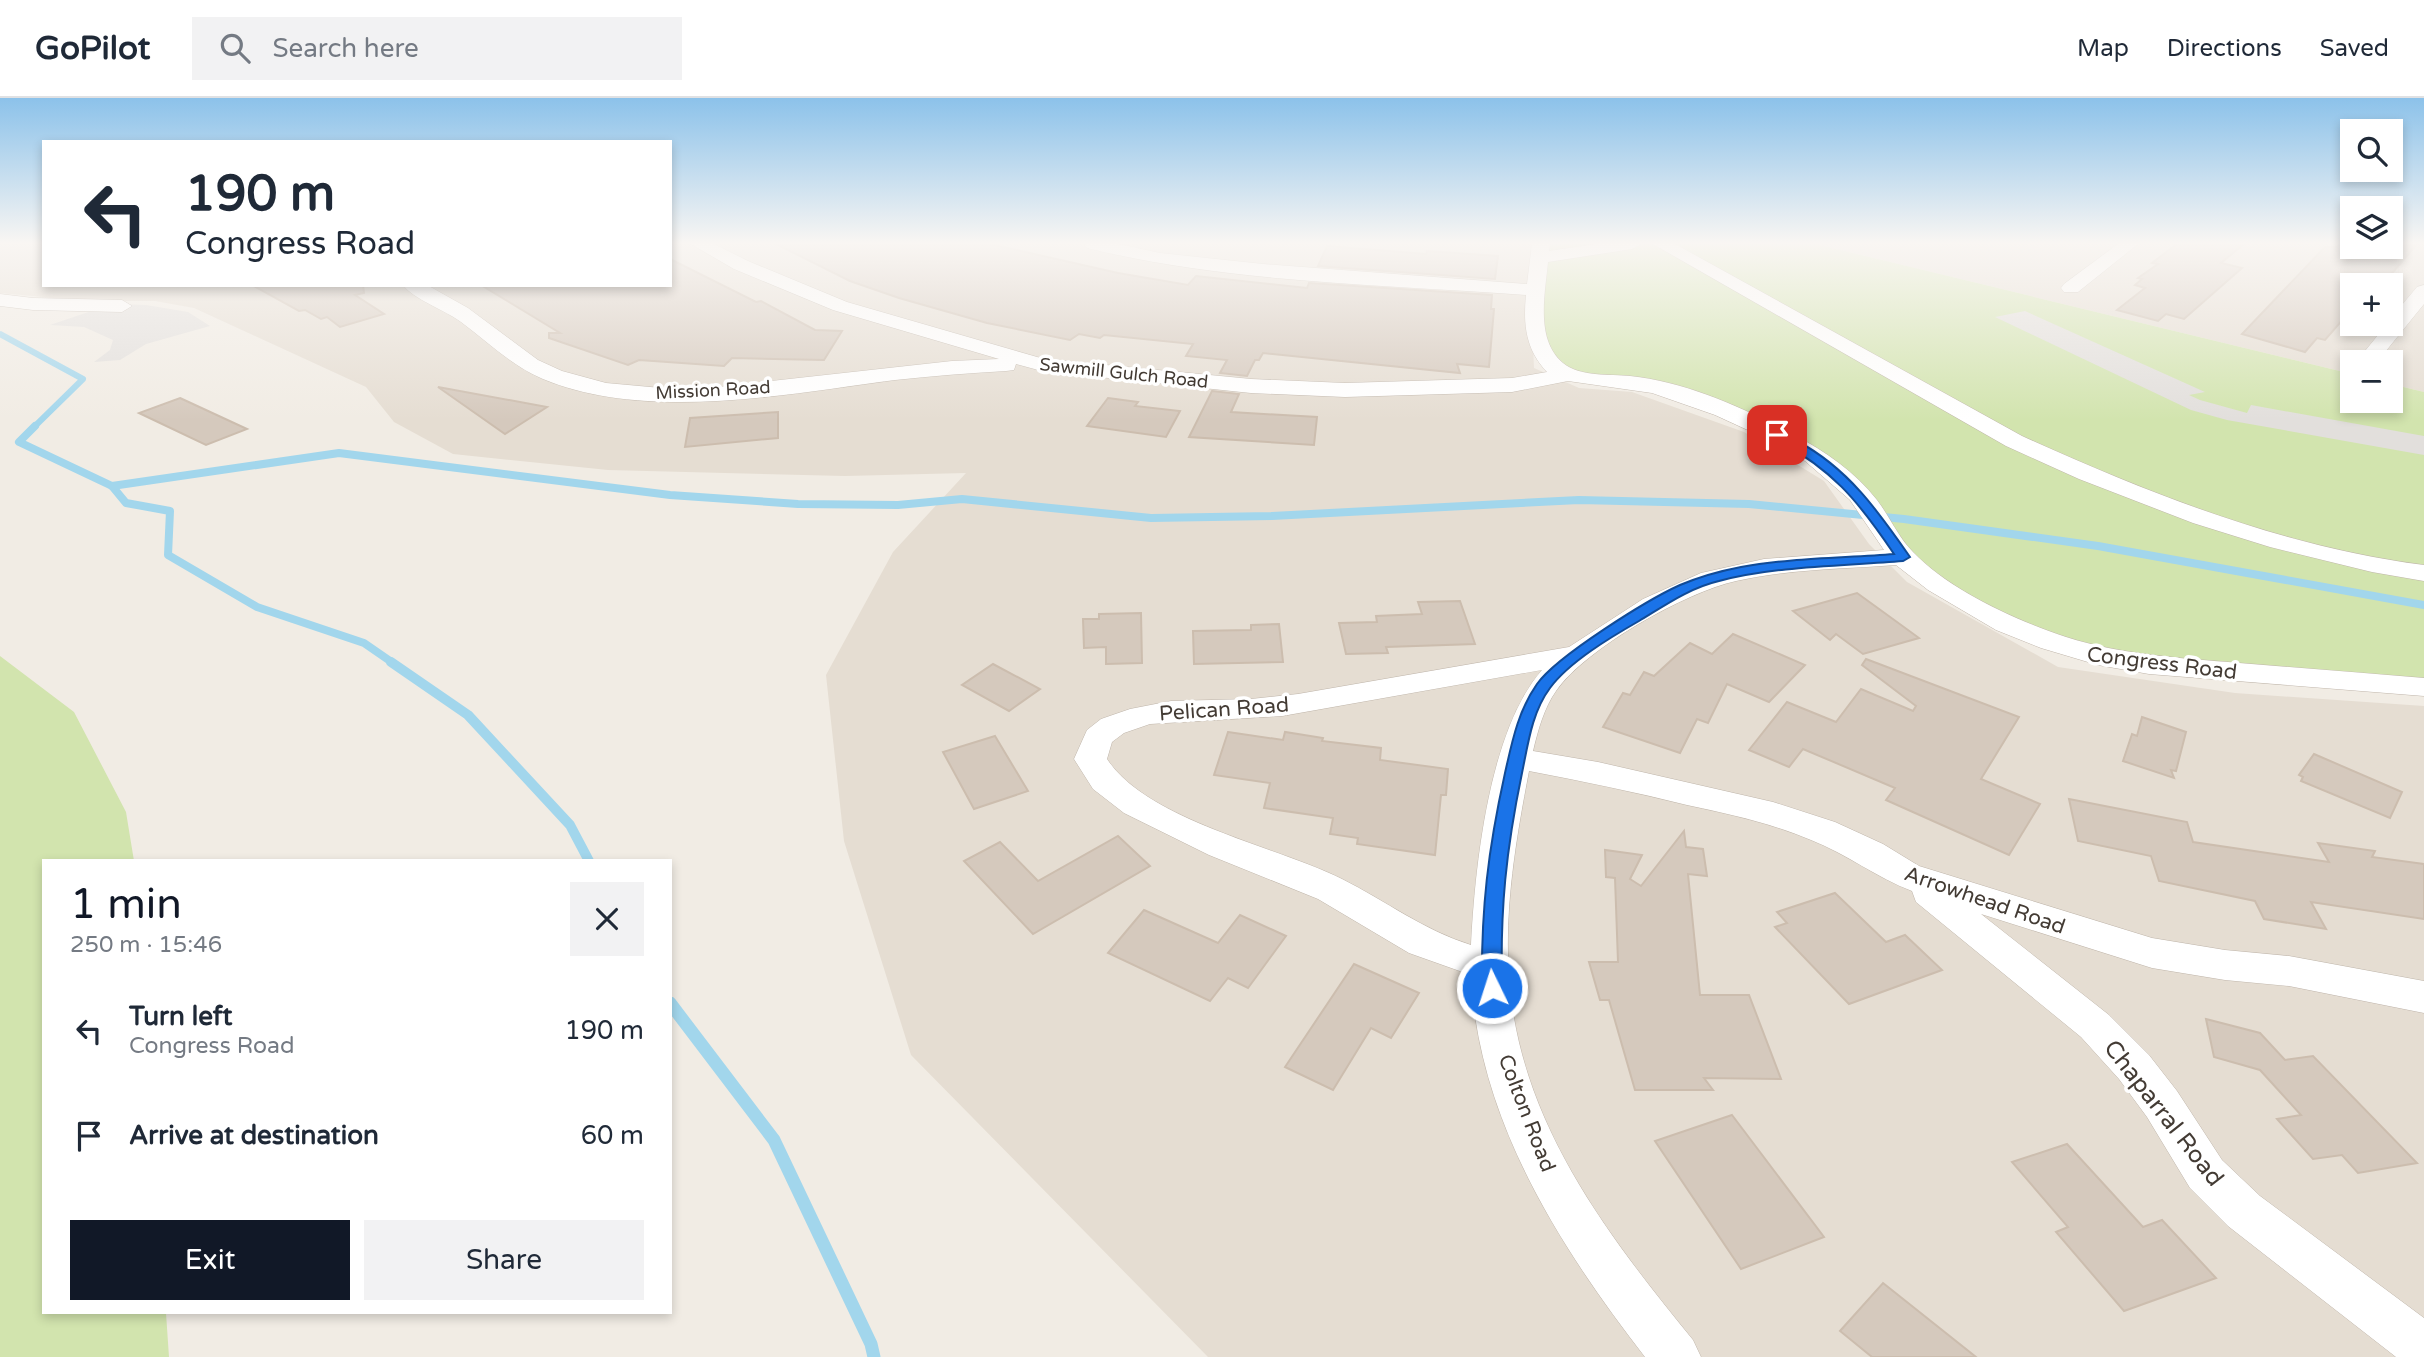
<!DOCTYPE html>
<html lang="en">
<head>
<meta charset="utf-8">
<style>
  :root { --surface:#fff; --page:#f2f2f3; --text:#1f2937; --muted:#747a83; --line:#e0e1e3; --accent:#111827 }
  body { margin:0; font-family:"Varela Round",sans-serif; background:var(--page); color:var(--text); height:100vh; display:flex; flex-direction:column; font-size:26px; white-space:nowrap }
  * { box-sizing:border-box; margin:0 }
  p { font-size:23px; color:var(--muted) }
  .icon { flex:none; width:38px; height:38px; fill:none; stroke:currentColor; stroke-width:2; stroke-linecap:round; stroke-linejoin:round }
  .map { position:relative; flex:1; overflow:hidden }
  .sheet { position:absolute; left:42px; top:761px; width:630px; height:455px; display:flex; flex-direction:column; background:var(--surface); border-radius:0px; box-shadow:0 4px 10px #0003 }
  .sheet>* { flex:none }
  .hud { position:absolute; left:42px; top:42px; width:630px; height:147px; border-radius:0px; box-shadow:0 4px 10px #0003; background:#fff; color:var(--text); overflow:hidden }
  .controls { position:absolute; left:2340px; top:21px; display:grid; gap:14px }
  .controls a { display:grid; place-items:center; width:63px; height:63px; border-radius:0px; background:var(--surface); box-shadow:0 4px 10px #0003; font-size:35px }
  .pin { position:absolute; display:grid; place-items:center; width:60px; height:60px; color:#fff; margin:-30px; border-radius:14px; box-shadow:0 4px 10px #0006 }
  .me { position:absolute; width:77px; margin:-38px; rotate:356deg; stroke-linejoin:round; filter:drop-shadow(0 0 5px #0008) }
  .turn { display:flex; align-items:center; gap:24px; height:147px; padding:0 28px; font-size:32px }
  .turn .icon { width:91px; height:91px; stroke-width:2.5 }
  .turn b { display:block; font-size:49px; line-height:60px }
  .round { display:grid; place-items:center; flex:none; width:74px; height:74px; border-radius:0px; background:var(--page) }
  .summary { display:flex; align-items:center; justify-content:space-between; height:119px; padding:0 28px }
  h1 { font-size:42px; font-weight:600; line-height:52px; color:var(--accent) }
  .action { display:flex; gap:14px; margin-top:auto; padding:14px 28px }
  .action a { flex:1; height:80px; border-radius:0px; background:var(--accent); color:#fff; font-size:28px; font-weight:600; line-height:80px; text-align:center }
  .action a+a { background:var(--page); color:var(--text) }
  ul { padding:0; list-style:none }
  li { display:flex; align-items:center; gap:21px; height:105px; padding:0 28px }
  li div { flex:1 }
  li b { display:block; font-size:26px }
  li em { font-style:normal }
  header { display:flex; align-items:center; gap:42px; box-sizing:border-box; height:98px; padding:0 35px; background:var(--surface); border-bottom:2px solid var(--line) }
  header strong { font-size:33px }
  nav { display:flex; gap:38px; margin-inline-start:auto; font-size:24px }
  .search { width:490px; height:63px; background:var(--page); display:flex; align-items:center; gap:18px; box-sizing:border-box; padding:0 24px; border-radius:0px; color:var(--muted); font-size:26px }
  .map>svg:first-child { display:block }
  .residential { fill:#e5ddd2; fill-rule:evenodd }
  .green { fill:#d2e4ae }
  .parking { fill:#e2dfdc }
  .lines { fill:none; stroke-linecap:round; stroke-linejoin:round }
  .stream-far3 { stroke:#a2d6ec; stroke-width:6 }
  .stream-far2 { stroke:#a2d6ec; stroke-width:8 }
  .stream-far1 { stroke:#a2d6ec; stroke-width:10 }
  .stream { stroke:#a2d6ec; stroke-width:13 }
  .building { fill:#d5c9bd; stroke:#ccbdae; stroke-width:2 }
  .minor-casing { stroke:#bfb5aa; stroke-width:1 }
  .minor { fill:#fff; fill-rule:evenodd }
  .route { fill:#1a73e8; stroke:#114b97; stroke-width:2 }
  .labels { text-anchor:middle; stroke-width:7; stroke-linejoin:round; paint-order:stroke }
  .far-street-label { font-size:18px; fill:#433b34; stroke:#fff }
  .street-label { font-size:21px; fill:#433b34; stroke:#fff }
  .near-street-label { font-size:24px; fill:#433b34; stroke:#fff }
</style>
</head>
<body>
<header>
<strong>GoPilot</strong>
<div class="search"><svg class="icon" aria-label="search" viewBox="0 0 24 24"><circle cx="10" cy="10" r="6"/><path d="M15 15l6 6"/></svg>Search here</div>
<nav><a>Map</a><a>Directions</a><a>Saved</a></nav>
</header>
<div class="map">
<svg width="2424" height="1259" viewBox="0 0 2424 1259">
  <rect width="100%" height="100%" fill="#f1ece4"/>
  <g class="residential">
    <path d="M0,146H44V187H670V146H1535L1530,179L1534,270L1579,290L1632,294L1744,334L1824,383L1869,446L1907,484L2058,569L2235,595L2424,608V1259H1208L911,957L844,743L826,577L893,454L966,375L845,378L608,372L453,356L394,324L366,289L194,210L155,203H87L0,195Z"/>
    <path d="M1816,146H2352V149H2390L2391,146H2424V294L2391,286L2390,264H2352V276ZM2352,187H2390V226H2352Z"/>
  </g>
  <g class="green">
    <path d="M1541,146H1816L2352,276V303H2390L2391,286L2424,294V589L2104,561L1947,493L1829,368L1691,301L1567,277L1538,246Z"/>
    <path d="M0,558L74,614L126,714L134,763H44V1214L166,1215L169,1259H0Z"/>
  </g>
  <g class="parking">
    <path d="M112,206L146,207L188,214L210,228L146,246L120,262L94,264L110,252L113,242L84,229L50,227Z"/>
    <path d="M2025,213L2205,294L2189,297L2200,302L2247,315L2251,307L2424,338V357L2227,322L2191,312L1995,219Z"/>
  </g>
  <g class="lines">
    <path class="stream-far3" d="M0,236L83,281L33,330"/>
    <g class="stream-far2">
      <path d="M35,328L19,344L112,388L126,405L170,413L168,457L257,509L364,545L393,565"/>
      <path d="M112,388L339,355L670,397L798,406L898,407L962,401L1151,420L1272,418L1579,402L1749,406L1904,421L2098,448L2424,507"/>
    </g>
    <path class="stream-far1" d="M391,564L468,617L570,727L589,763"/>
    <path class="stream" d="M670,905L774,1042L871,1246L874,1259"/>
  </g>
  <g class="building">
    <path d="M776,146H990L1118,175L1188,187L1196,178L1307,190L1309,185L1492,197L1491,211H1494L1489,269L1457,266L1460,275L1263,255L1259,262H1255L1247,278L1220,275L1227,262L1186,258L1193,246L1104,237L1100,240L1079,236L1070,242L987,225L899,200L850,183Z"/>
    <path d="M2177,146H2244L2221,165L2242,170L2184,221L2166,216L2158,223L2117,212L2145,190L2135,187L2142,181L2138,180L2158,166L2152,165Z"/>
    <path d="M2340,146H2352V149L2417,146L2382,187H2352V211L2325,242L2317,240L2305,254L2242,236L2325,149H2337Z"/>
    <path d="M1327,148L1426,156L1427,153L1498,158L1495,181L1318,168Z"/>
    <path d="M670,161L756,204L761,203L815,232L842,233L824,262L732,260L724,268L639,262L628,267L549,240V235H560L481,187H670Z"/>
    <path d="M252,187H363L364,195L355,197L384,216L340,229L327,219L321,221L305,212L299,213Z"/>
    <path d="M438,289L547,309L505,336Z"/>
    <path d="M1212,293L1239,296L1231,314L1317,319L1314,347L1189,339Z"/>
    <path d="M180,300L247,331L206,347L139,315Z"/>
    <path d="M1108,300L1138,304L1135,308L1180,313L1166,339L1087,328Z"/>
    <path d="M778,314V340L685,349L690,320Z"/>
    <path d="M1857,495L1886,516L1919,540L1863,556L1836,536L1830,542L1793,513Z"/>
    <path d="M1460,503L1475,546L1386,549L1388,555L1346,556L1339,525L1377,524L1376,518L1422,516L1418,504Z"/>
    <path d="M1141,515L1142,565L1106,566V549L1084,550L1083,521H1099V516Z"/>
    <path d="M1279,526L1283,564L1194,566L1193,533L1251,532V527Z"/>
    <path d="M1733,536L1805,567L1769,604L1727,586L1708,625L1697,621L1680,655L1603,629L1623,595L1630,597L1644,574L1654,578L1690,545L1712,556Z"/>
    <path d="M1866,561L2019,619L1981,681L2040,706L2009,757L1886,702L1895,690L1803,651L1789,669L1749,652L1787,604L1836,624L1861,591L1913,613L1916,608L1862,567Z"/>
    <path d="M993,566L1040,591L1009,613L962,587Z"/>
    <path d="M2142,619L2186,634L2176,673L2171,672L2174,680L2123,663L2132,636L2137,638Z"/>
    <path d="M1228,634L1283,642L1285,634L1323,640L1322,643L1381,650L1380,662L1448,671L1446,697H1441L1435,757L1357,746L1358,740L1330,736L1333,720L1264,710L1270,685L1214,677Z"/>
    <path d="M995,638L1028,693L974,711L943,654Z"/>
    <path d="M2314,656L2402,694L2390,720L2301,683L2303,679L2299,677Z"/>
    <path d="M2069,701L2187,724L2193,744L2329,764L2318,745L2375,753L2372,759L2424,766V821L2311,804L2326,831L2264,821L2255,803L2159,783L2151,758L2078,743Z"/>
    <path d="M1684,733L1686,749L1703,751L1707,778L1688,776L1700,897H1749L1781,981L1704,980L1713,992H1635L1609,902H1600L1589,864H1618L1615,780L1606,779L1605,752L1642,757L1630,781L1641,788Z"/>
    <path d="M1118,738L1150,768L1033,836L964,763L1000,744L1038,783Z"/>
    <path d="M1835,795L1886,844L1905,837L1942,872L1849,906L1775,829L1787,825L1777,814Z"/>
    <path d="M1144,812L1218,845L1240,817L1286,838L1248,890L1228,880L1210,903L1108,855Z"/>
    <path d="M1354,866L1419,895L1391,940L1371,930L1333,992L1285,969Z"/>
    <path d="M2206,921L2260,935L2285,962L2313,958L2417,1065L2358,1075L2342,1057L2313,1061L2277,1021L2301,1017L2260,972L2214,959Z"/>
    <path d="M1732,1017L1824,1139L1741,1171L1655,1043Z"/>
    <path d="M2067,1046L2143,1129L2162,1122L2216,1180L2124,1213L2056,1134L2068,1129L2012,1064Z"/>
    <path d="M1883,1185L1976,1259H1872L1840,1233Z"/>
  </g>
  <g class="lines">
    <defs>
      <g id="minor">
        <path d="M691,146H714L748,163L847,204L1044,261L1251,281L1345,285L1512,280L1547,274C1526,252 1523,227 1526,197C1380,186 1229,185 1087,150L1084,146H1119L1160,155L1263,166L1527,186L1532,146H1550L1549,153L1596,146H1641L1632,151L1548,164C1545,196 1535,242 1563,265C1580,279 1609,276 1630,278C1687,284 1744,310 1794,337C1825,353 1855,374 1877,402C1890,419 1898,439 1913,454C1949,492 2017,523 2066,539C2122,557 2180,560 2239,565C2300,570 2362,575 2424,580V598L2149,576L2098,567L2041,550L1996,532L1928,492L1896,467C1843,471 1789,471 1736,483C1686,494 1586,550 1556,593C1544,610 1538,632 1533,653L1598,664L1773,704L1835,724L1883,746L1919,768L2152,840L2225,852L2289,858L2424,883V915L2289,888L2225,882L2152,870L1981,816L2109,917L2149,957L2177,993L2222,1062L2260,1098L2424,1220V1259H2396L2228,1128L2190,1090L2147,1019L2119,981L2081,939L1916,804L1912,793C1877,780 1847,756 1811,742C1771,725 1729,716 1687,707C1635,694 1582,683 1529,673C1516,741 1504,810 1509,879C1519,1023 1605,1134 1693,1242L1701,1259H1645C1559,1148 1478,1021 1471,877L1409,855L1318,801L1209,757L1124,715L1093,691L1074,661L1087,632L1101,621L1130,611L1171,603L1251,601L1298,596L1569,549L1643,501L1701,475L1764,461L1884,452L1850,402L1805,363L1765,340L1715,317L1652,295L1568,283L1512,294L1345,299L1251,295L1042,273L1016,266L1014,272L1006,273C969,275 932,278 895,282C787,296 647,324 543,281C512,268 488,244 461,224C445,212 413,201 403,187H427L468,210L538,262L562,273L606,285L661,290L718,289L952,263L999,261L833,212L734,171ZM1542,572C1489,632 1475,768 1471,847C1423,832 1386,803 1342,781C1276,748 1148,723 1107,661L1112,644L1124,635L1150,626L1282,618Z"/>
        <path d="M1653,146H1675L2022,338C2150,396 2284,449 2424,467V483L2372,474L2270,449L2193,425L2079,381L2006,348Z"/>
        <path d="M2118,146H2138L2078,194H2064L2061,190L2064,186Z"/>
        <path d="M2424,187V206L2377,264H2356L2387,226H2390V221L2417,189Z"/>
        <path d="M0,196L33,200L122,202L132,208L122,214L33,212L0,208Z"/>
      </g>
    </defs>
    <use href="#minor" class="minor-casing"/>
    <use href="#minor" class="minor"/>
  </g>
  <linearGradient id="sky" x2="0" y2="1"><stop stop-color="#8cc2ea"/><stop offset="0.45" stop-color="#f9f6f3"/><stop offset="1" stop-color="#f9f6f3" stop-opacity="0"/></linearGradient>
  <rect width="2424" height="322" fill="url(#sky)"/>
  <path class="route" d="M1772,334C1782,333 1789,339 1797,343C1848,370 1878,413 1910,459L1903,463C1843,468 1776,468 1719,483C1689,490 1664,508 1639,523C1611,539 1569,564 1550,590C1532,614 1528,646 1522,675C1506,752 1500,811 1502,890L1499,896L1492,898L1485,896L1482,890C1481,811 1488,752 1505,675C1512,644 1518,613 1537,586C1557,558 1647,502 1680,487C1699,479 1720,473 1741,469C1788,460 1845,460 1894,456C1857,401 1832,371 1772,339Z"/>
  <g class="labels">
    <g class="far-street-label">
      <text transform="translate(1124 275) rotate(6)" y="6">Sawmill Gulch Road</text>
      <text transform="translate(713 292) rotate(-3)" y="6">Mission Road</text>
    </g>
    <g class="street-label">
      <text transform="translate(2162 565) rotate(7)" y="7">Congress Road</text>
      <text transform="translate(1224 611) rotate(-4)" y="7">Pelican Road</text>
      <text transform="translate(1985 802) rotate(19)" y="7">Arrowhead Road</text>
      <text transform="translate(1527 1015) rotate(69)" y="7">Colton Road</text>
    </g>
    <g class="near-street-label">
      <text transform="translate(2164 1015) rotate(52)" y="8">Chaparral Road</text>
    </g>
  </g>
</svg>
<div class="controls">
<a><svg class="icon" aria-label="search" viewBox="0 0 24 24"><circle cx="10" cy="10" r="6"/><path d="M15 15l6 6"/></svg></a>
<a><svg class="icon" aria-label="layers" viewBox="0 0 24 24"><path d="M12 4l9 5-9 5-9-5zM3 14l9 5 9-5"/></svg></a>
<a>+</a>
<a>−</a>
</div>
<div class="pin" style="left:1777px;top:337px;background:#d93025"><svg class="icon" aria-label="arrive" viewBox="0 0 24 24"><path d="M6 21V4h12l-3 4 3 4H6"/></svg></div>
<svg class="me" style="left:1492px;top:890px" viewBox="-20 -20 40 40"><circle r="17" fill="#1a73e8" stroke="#fff" stroke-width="3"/><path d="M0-11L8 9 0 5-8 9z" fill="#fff"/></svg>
<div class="hud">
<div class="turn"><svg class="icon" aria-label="left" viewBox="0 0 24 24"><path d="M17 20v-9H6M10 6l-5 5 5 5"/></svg><div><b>190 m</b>Congress Road</div></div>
</div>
<section class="sheet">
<div class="summary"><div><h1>1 min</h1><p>250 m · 15:46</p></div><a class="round"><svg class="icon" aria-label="close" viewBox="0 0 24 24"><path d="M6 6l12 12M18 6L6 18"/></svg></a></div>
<ul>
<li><svg class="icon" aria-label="left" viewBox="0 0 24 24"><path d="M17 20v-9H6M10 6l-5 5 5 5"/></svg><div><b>Turn left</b><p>Congress Road</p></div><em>190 m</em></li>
<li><svg class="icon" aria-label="arrive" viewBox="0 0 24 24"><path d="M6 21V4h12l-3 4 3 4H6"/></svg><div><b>Arrive at destination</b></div><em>60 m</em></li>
</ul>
<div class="action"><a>Exit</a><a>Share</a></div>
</section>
</div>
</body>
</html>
